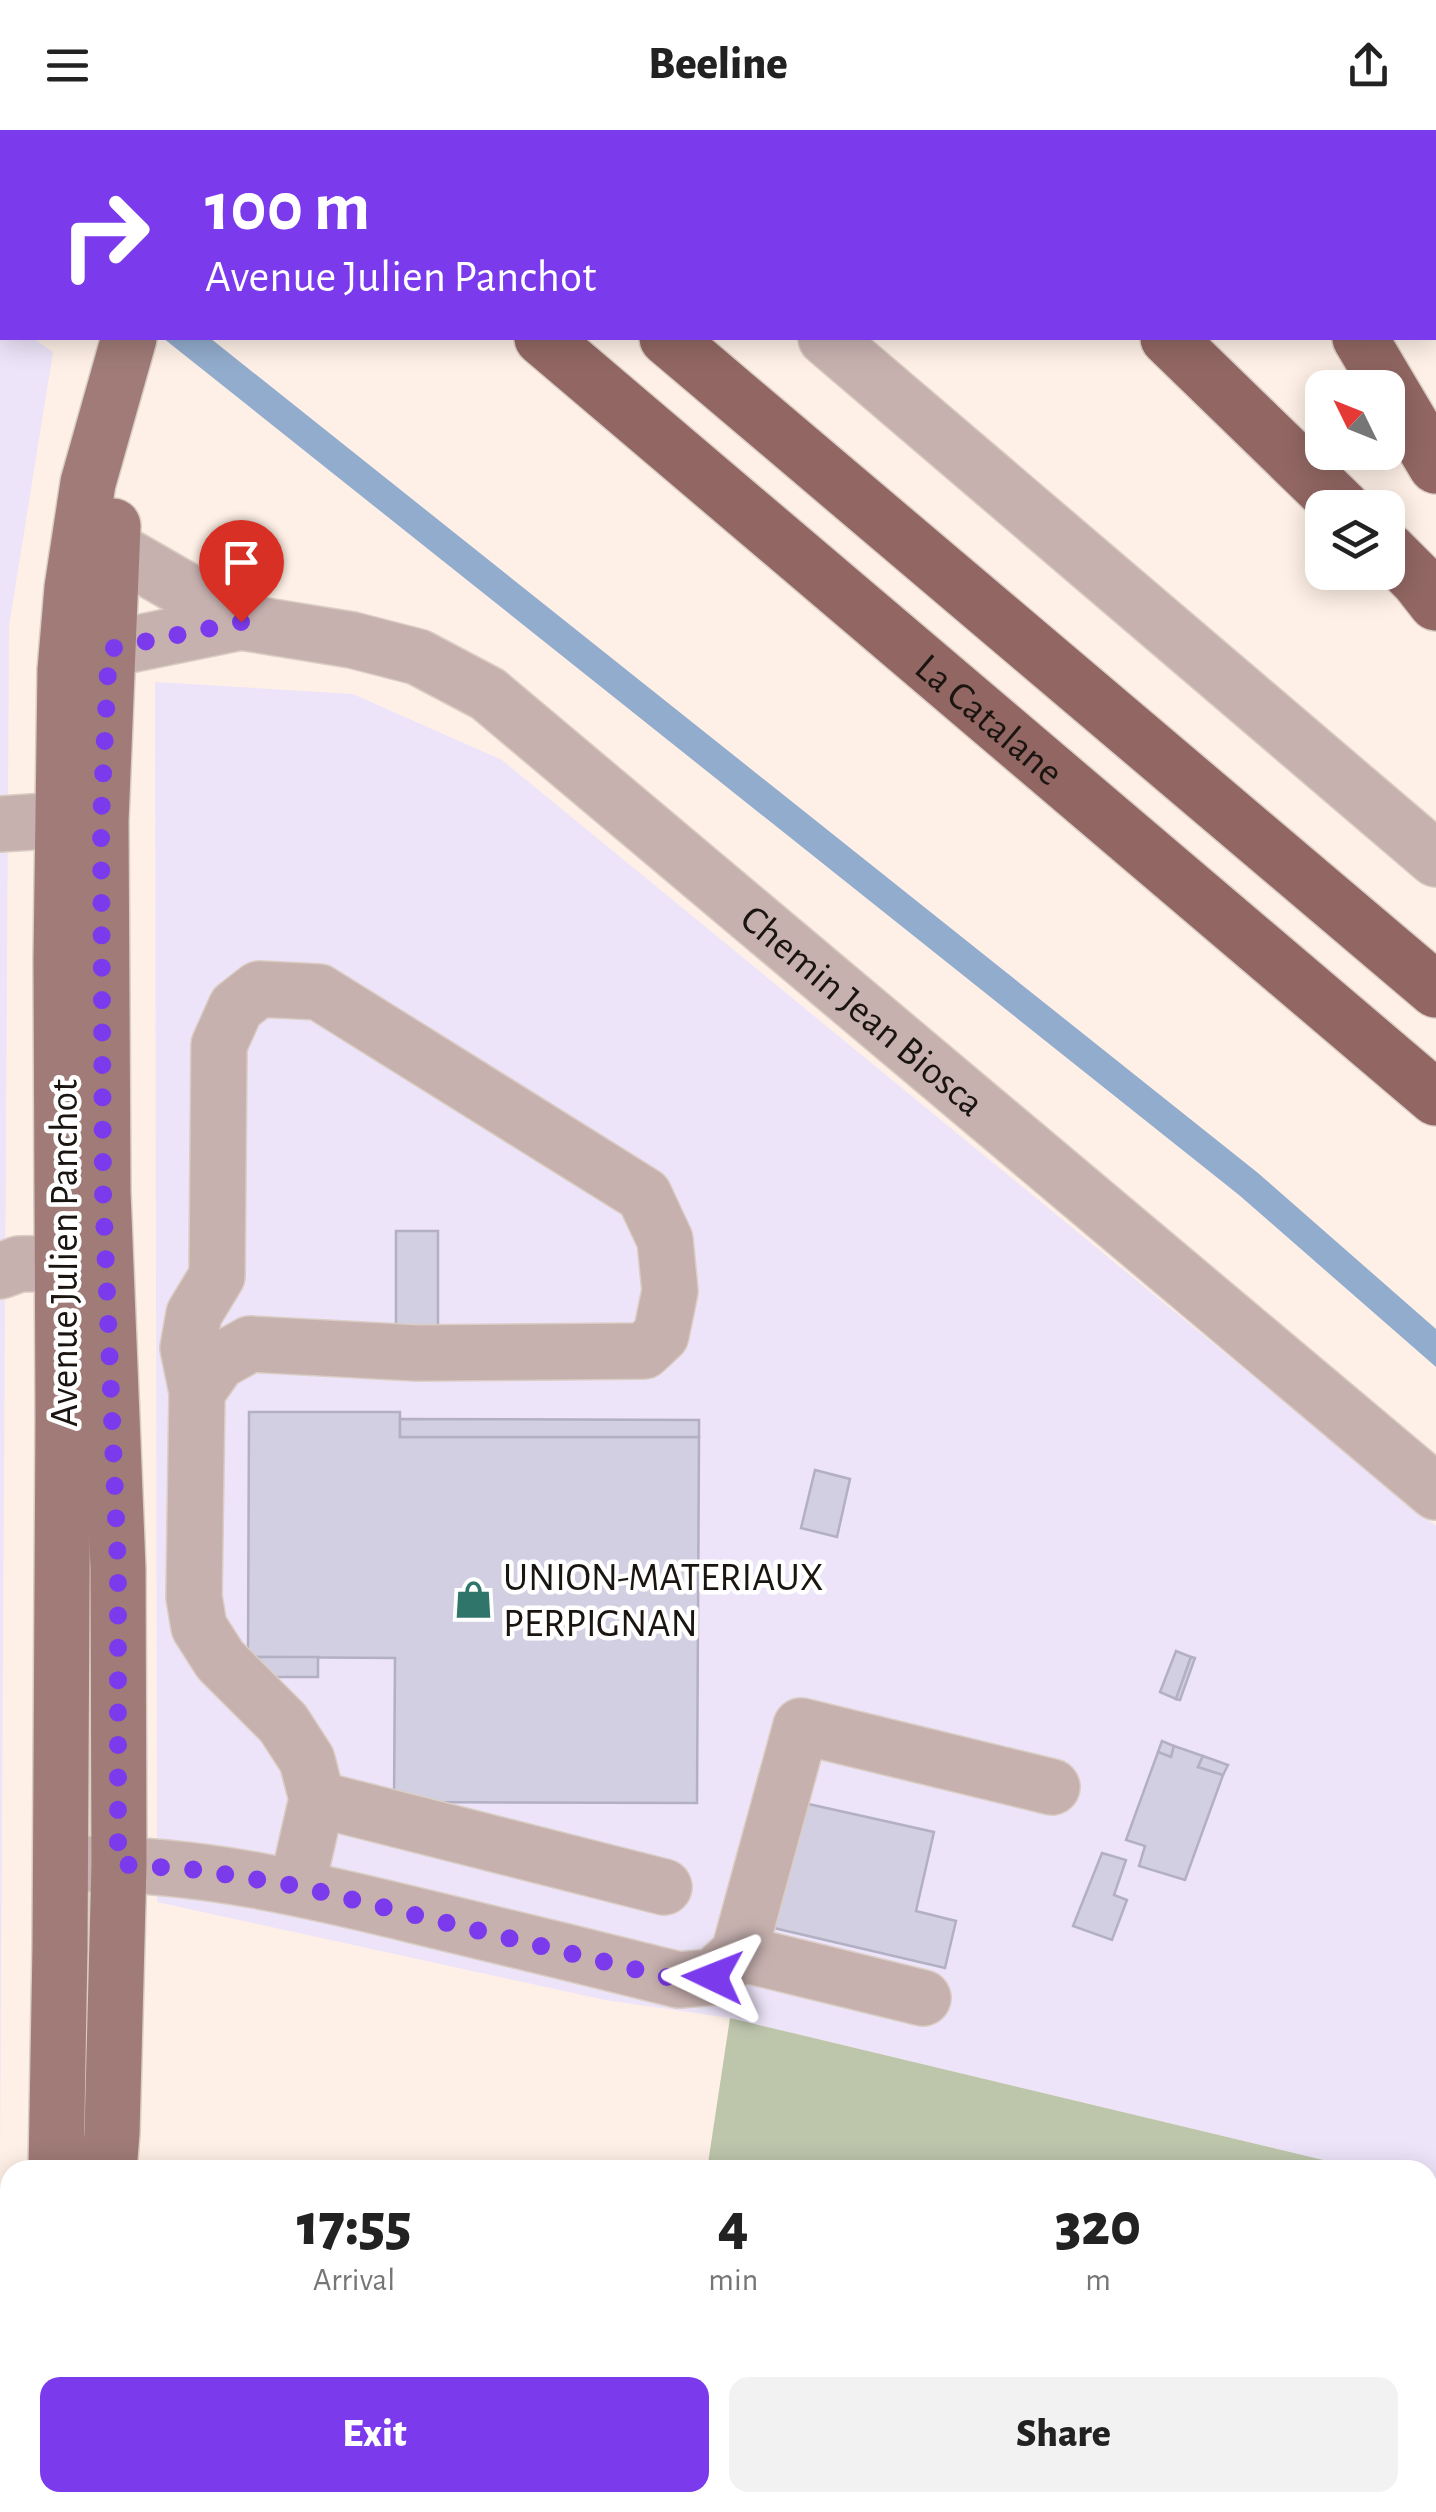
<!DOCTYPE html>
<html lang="en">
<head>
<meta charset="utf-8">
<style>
  :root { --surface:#fff; --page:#f2f2f2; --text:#222; --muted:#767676; --accent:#7c3aed }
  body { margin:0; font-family:"Alegreya Sans",sans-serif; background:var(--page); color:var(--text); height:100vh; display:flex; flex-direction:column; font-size:38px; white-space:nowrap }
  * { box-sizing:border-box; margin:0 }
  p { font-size:32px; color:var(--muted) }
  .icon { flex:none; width:55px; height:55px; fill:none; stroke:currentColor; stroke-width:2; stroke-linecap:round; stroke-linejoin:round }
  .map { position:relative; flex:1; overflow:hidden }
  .drawer { position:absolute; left:0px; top:2030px; width:1438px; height:352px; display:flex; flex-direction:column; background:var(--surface); border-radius:30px 30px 0 0; box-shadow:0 5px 25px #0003 }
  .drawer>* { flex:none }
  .hud { position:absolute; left:0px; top:0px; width:1438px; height:210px; box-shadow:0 5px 25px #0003; background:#7c3aed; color:#fff; overflow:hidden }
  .needle { width:65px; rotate:313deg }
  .fabs { position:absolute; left:1305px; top:240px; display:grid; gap:20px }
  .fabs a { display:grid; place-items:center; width:100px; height:100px; border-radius:20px; background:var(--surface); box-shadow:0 5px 25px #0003; font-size:50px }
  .pin { position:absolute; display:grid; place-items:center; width:85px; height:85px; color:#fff; margin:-102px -42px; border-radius:50% 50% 50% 0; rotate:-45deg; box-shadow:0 0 10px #0007 }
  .pin .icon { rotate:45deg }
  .me { position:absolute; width:110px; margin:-55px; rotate:272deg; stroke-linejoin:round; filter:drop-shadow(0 0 8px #0008) }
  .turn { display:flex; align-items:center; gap:35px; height:210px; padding:0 40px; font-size:45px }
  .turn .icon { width:130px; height:130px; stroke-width:2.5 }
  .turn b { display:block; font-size:70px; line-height:85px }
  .eta { display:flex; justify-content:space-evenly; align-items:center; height:170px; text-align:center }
  .eta b { font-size:60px; font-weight:800; line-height:70px }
  .action { display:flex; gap:20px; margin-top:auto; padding:20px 40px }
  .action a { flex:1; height:115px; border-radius:20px; background:var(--accent); color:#fff; font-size:40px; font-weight:800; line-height:115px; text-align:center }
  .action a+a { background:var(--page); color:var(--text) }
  header { display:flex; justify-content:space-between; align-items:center; height:130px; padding:0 40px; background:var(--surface); font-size:45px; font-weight:800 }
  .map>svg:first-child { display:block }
  .industrial { fill:#ede4f9 }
  .green { fill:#bdc5ab }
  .water { fill:#92accd }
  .building { fill:#d1cfe1; stroke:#b2b0c2; stroke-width:2.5 }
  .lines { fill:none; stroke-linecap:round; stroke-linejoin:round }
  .minor-casing { stroke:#dacdc4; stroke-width:58 }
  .major-casing { stroke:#dacdc4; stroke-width:58 }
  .highway-casing { stroke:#dacdc4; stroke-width:58 }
  .minor { stroke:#c7b1af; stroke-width:55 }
  .major { stroke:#a07b77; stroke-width:55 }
  .highway { stroke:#926763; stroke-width:55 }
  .route { stroke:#7c3aed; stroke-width:18; stroke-dasharray:0 32.4 }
  .labels { text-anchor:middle; stroke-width:9; stroke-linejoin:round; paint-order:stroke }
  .street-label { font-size:40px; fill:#1b1511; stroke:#fff }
  .poi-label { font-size:40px; fill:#1b1511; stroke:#fff; text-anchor:start }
</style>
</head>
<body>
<header><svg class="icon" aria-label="menu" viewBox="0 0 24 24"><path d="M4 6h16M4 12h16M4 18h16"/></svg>Beeline<svg class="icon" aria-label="share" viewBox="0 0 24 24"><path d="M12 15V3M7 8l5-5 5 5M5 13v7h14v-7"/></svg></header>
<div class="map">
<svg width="1436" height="2382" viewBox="0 0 1436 2382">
  <rect width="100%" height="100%" fill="#fef0e6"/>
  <g class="industrial">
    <path d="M0,182L2,184V208H33L53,222L9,496L0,2034Z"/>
    <path d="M155,552L353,564L502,630L1436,1396V2057L1428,2055V2040H1365L730,1888L605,1870L157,1772Z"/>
  </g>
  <g class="green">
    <path d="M730,1888L1365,2040H707Z"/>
    <path d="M1428,2055L1436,2057V2382H1003L1005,2372H1428Z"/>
  </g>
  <path class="water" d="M163,208H210L1258,1043L1436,1199V1237L1239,1065Z"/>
  <g class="building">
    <rect x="396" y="1101" width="42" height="109"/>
    <path d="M249,1282H400V1307H699L697,1673L394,1672L395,1528L248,1527Z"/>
    <path d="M400,1289L699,1290V1307H400Z"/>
    <path d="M815,1340L850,1349L837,1407L801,1398Z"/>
    <path d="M1176,1521L1191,1527L1176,1569L1160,1562Z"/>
    <rect x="248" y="1527" width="70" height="20"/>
    <path d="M1191,1527L1195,1528L1180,1570L1176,1569Z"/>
    <path d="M1162,1611L1174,1616L1171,1627L1158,1622Z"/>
    <path d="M1174,1616L1203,1626L1198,1637L1223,1645L1185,1750L1139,1736L1145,1716L1126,1710L1158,1622L1171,1627Z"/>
    <path d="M1203,1626L1228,1635L1223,1645L1198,1637Z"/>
    <path d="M804,1673L934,1702L916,1781L956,1791L945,1838L774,1798Z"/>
    <path d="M1102,1723L1126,1730L1114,1765L1127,1770L1112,1810L1073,1796Z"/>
    <path d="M240,2372H275L274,2382H239Z"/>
  </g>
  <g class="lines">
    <defs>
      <g id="minor">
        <path d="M587,0L589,2"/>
        <path d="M1336,0L1337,2"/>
        <path d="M1435,163L1436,165"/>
        <path d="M826,208L1436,729"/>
        <path d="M93,456L112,418L241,492L109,519"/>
        <path id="s1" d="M241,492L352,510L418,527L488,564L1436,1362"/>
        <path d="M0,694L62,690L77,695"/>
        <path d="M0,1141L19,1134L82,1133"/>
        <path d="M197,1262L218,1232L250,1214L417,1223L644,1221L661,1205L670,1161L665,1110L644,1065L319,862L259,859L236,877L219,915L217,1146L194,1184L188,1218L197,1262L194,1467L199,1497L220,1530L283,1593L307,1630L317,1669L297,1756"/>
        <path d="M317,1669L664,1757"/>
        <path d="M85,1734C202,1734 313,1760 426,1788C510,1808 595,1829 679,1850L713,1847L739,1823L923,1868"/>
        <path d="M739,1823L801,1596L1052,1657"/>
      </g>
      <g id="major">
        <path d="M177,2L178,0"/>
        <path d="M56,2040L60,1818L63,1287L61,830L65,540L72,458L88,353L129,208"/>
        <path d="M109,2040L112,2003L119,1734L118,1438L103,1062L101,691L113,396"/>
        <path d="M58,2382L61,2372"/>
      </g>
      <g id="highway">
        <path d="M301,0L304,2"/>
        <path d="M418,0L421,2"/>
        <path d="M921,0L924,2"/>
        <path d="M1215,0L1217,2"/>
        <path id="s2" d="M542,208L1436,968"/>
        <path d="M667,208L1436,860"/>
        <path d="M1168,208L1343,378"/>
        <path d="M1360,208L1436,336"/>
        <path d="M1388,420L1418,450L1436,473"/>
      </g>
    </defs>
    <use href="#minor" class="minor-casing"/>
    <use href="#major" class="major-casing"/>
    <use href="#highway" class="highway-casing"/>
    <use href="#minor" class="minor"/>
    <use href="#major" class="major"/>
    <use href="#highway" class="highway"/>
  </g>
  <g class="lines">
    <path class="route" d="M241,492L109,519L101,690L103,1062L118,1438V1734L199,1740L297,1756L679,1850L713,1847"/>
  </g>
  <defs>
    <symbol id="shop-bare" viewBox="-9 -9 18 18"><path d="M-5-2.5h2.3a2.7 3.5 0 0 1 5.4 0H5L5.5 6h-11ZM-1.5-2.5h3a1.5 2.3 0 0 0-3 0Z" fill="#30756a" stroke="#fff" stroke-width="2.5" paint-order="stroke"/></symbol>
  </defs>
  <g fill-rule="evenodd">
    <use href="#shop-bare" x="446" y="1442" width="55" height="55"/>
  </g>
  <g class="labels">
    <g class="street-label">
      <text dy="14" stroke="none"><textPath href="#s2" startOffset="588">La Catalane</textPath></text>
      <text dy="14" stroke="none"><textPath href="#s1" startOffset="750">Chemin Jean Biosca</textPath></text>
      <text transform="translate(63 1123) rotate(-90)" y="14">Avenue Julien Panchot</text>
    </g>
    <g class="poi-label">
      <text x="503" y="1460">UNION-MATERIAUX<tspan x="503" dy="46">PERPIGNAN</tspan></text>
    </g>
  </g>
</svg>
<div class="fabs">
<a><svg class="needle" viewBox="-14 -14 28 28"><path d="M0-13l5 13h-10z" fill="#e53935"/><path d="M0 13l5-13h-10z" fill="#767676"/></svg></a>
<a><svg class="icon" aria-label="layers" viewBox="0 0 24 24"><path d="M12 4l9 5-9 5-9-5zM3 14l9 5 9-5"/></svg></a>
</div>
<div class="pin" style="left:241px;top:492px;background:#d93025"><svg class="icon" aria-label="arrive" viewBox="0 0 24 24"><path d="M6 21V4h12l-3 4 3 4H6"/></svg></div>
<svg class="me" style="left:713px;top:1847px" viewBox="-20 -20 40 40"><path d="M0-17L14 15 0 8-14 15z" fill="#7c3aed" stroke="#fff" stroke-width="4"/></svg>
<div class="hud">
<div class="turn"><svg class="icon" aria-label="right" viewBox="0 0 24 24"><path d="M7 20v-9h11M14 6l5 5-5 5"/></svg><div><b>100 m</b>Avenue Julien Panchot</div></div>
</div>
<section class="drawer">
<div class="eta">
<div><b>17:55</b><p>Arrival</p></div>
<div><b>4</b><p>min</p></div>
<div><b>320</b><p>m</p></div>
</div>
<div class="action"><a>Exit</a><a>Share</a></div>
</section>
</div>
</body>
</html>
